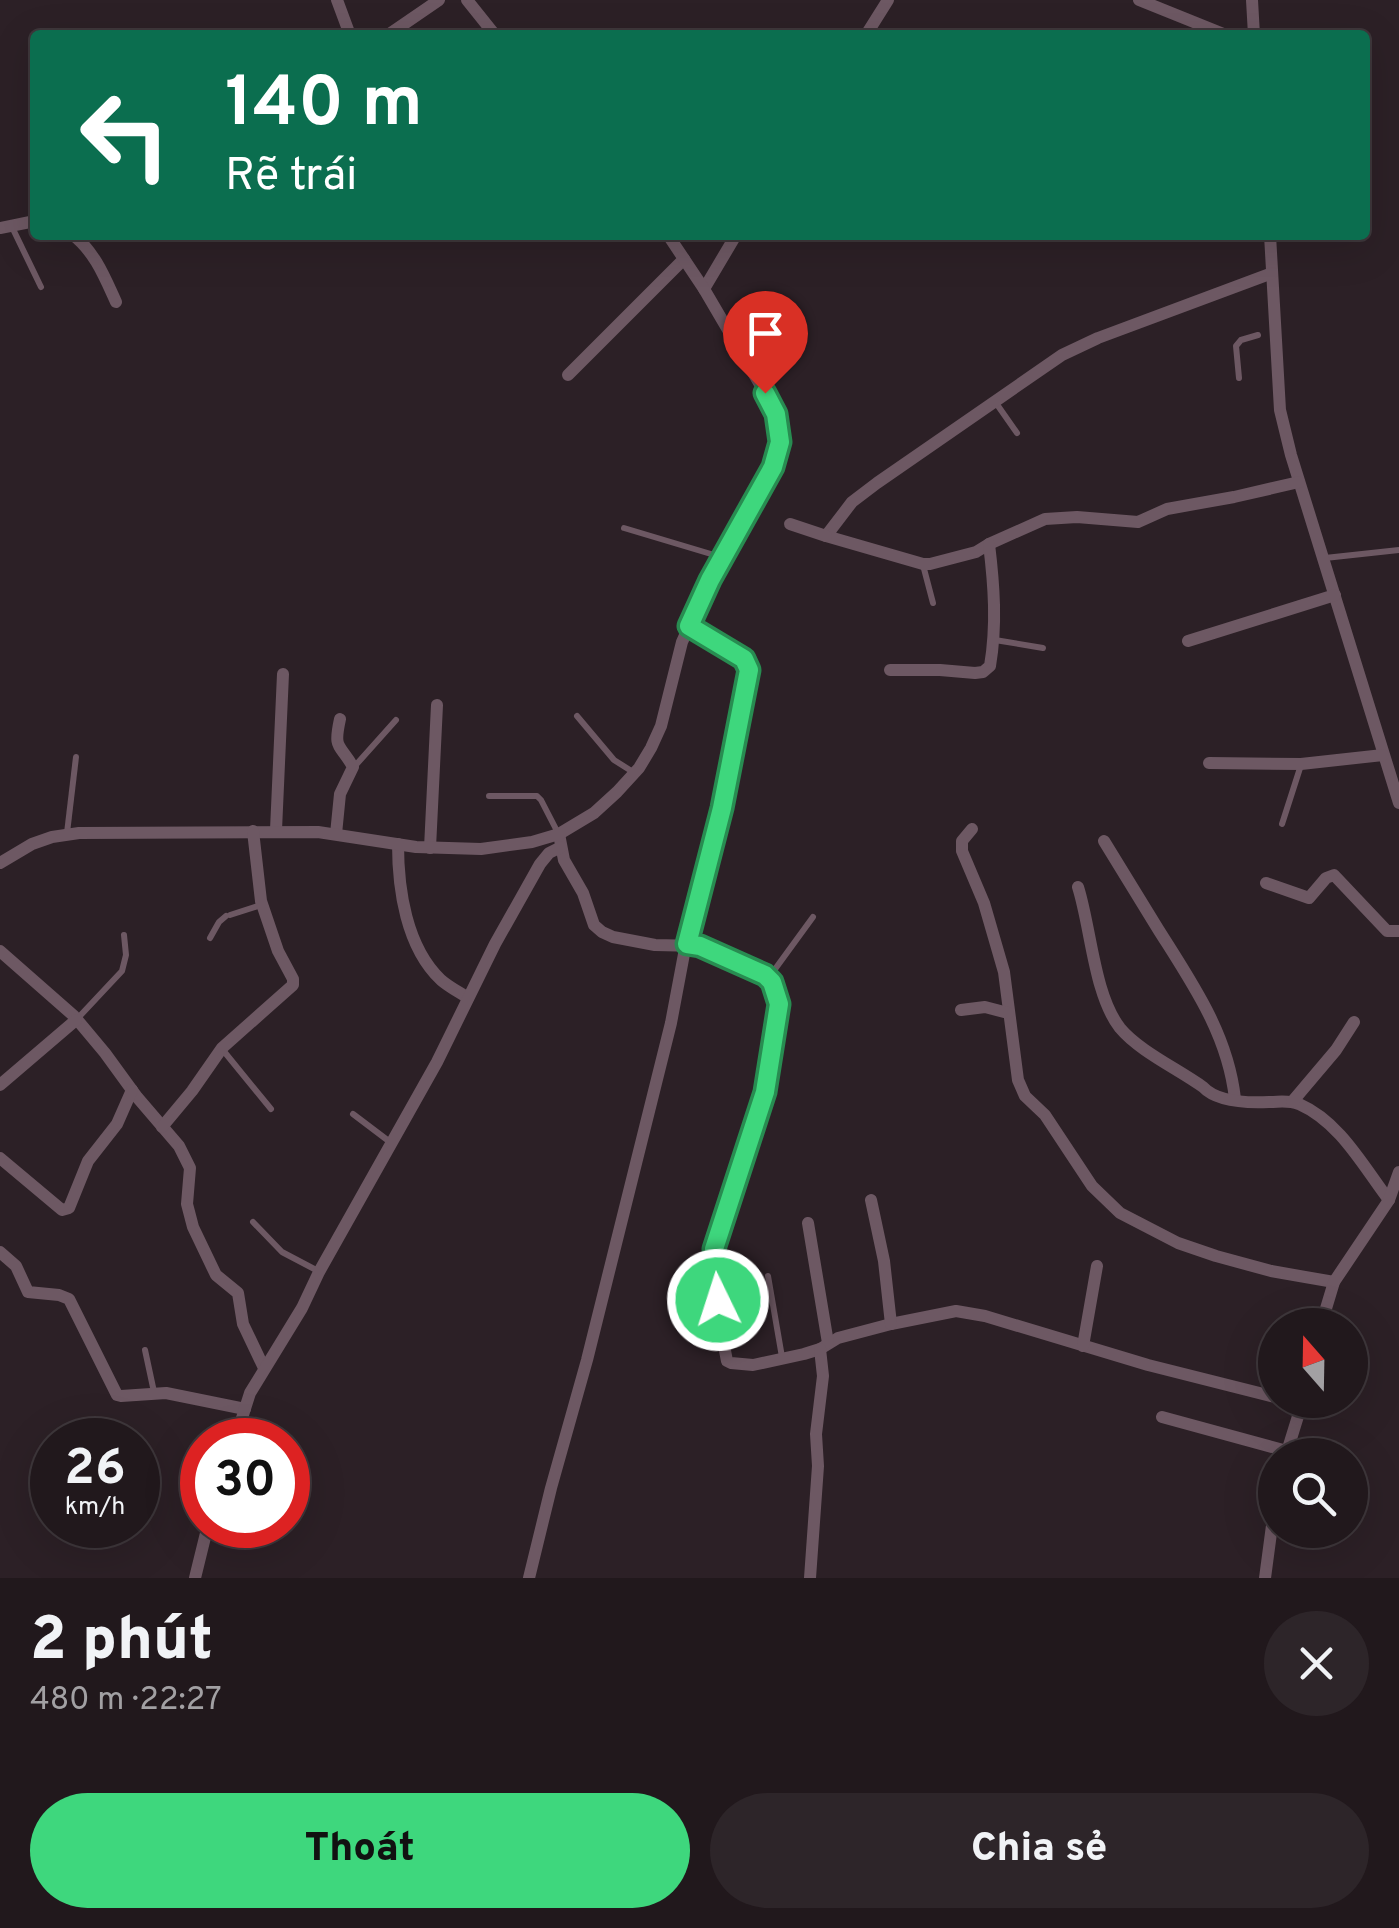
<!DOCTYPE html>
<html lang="vi">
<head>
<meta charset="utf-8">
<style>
  :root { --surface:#21181c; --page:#2d2529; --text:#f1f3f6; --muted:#a2a0a3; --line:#3e373b; --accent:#3ed77d }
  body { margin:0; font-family:Overpass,sans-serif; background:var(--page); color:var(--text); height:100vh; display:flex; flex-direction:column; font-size:38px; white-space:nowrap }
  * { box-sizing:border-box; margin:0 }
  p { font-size:32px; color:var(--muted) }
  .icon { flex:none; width:55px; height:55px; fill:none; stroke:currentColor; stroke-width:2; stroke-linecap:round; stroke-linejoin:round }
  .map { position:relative; height:1578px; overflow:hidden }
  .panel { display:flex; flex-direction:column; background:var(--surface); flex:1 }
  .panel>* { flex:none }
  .banner { position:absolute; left:30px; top:30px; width:1340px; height:210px; border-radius:10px; box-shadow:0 10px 40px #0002,0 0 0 2px var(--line); background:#0b6e4f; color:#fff; overflow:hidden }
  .needle { width:65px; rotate:340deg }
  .buttons { position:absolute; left:1258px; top:1308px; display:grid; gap:20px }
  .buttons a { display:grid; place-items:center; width:110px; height:110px; border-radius:50%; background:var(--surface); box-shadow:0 10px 40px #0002,0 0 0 2px var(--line); font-size:50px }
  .speed { position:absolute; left:30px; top:1418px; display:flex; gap:20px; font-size:50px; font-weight:700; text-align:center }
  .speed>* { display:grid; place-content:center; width:130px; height:130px; border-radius:50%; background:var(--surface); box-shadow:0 10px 40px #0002,0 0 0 2px var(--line); line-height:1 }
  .speed small { font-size:25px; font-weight:400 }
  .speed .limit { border:15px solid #d22; background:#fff; color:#111 }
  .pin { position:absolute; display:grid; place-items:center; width:85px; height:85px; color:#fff; margin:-102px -42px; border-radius:50% 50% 50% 0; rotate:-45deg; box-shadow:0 0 10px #0007 }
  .pin .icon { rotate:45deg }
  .me { position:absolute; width:110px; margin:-55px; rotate:356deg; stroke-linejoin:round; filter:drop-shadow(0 0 8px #0008) }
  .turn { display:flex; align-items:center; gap:35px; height:210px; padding:0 30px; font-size:45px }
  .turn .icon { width:130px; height:130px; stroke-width:2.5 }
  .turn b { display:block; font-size:70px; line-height:85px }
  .round { display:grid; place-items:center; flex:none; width:105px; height:105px; border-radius:52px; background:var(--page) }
  .headline { display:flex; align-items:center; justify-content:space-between; height:170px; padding:0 30px }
  h1 { font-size:60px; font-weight:800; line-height:75px }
  .cta { display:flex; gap:20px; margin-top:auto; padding:20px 30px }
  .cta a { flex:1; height:115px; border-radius:60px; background:var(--accent); color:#111; font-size:40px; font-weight:800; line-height:115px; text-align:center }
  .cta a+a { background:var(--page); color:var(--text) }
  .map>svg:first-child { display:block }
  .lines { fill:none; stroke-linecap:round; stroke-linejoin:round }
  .service { stroke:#6d5863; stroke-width:6 }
  .minor { stroke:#6d5863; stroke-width:12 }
  .route-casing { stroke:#288c51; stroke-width:25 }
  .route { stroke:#3ed77d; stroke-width:18 }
</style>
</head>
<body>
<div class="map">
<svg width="1399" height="1578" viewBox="0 0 1399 1578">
  <rect width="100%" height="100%" fill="#2c2026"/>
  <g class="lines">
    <g class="service">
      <path d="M12,227L41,287"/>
      <path d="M1239,378L1236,346L1241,340L1258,335"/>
      <path d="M996,403L1017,433"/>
      <path d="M624,528L721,557"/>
      <path d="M1325,558L1399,550"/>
      <path d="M923,565L933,603"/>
      <path d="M995,640L1043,648"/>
      <path d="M577,716L614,760L633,772"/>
      <path d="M354,767L396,720"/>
      <path d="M489,796H537L541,800L558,833"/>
      <path d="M1282,824L1301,765"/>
      <path d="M67,833L76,757"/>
      <path d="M230,915L261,905"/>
      <path d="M210,938L219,922L226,916"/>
      <path d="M770,976L813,917"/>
      <path d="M77,1019L122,971L126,955L124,935"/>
      <path d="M222,1049L271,1109"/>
      <path d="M353,1114L390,1142"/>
      <path d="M253,1222L282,1252L318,1271"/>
      <path d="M768,1276L782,1357"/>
      <path d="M145,1350L154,1392"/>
    </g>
    <g class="minor">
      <path d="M337,0L350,35"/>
      <path d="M467,0L495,35"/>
      <path d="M1139,0L1226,35"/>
      <path d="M1252,0L1254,35"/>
      <path d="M388,35L439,0"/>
      <path d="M866,35L888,0"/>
      <path d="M0,228L35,221"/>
      <path d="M73,235C95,252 105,278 116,302"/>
      <path d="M1270,235L1280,410L1291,455L1399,803"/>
      <path d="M1272,273L1098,338L1062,355L877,483L852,502L826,536L923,564H930L976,552L989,544L1045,519L1077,517L1138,522L1167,509L1234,497L1299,482"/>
      <path d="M704,289L736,235"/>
      <path d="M568,375L684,259"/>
      <path d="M790,524L826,536"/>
      <path d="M1188,641L1335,595"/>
      <path d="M890,670H940L975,673L983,672L990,666C997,625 994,585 989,544"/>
      <path d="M1209,763L1301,764L1383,755"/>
      <path d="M972,829L962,841V851L984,903L1004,972L1018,1080L1025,1096L1045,1115L1092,1186L1120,1213L1178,1243L1216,1256L1271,1271L1334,1282"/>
      <path d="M276,830L283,674"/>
      <path d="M336,834L340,794L353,767C340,743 333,751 340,719"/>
      <path d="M559,834L564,860L583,893L594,925L602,932L613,937L655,945L700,946L769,977L776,990L779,1004L765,1092L714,1249L720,1325L727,1361L731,1363L753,1365L804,1354L820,1349L838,1338L891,1324L956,1311L985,1316L1148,1365L1275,1397"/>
      <path d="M1104,841C1122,870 1140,900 1158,929C1192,983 1228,1034 1235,1099"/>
      <path d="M398,844C398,889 406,947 441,980C449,987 459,992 468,998"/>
      <path d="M430,848L437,705"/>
      <path d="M0,863L32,844L52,837L79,833L318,832L416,847L481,849L532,842L559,834L594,813L617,792L639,768L651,748L661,726L682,642L710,580L773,467L780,442L776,415L765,393L704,289L668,235"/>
      <path d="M1266,883L1309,898L1326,878L1334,875L1387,931H1399"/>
      <path d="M1078,887C1091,928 1094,995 1120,1028C1139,1051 1178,1069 1203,1087C1217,1102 1248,1103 1269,1102C1280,1102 1288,1100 1299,1104C1340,1122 1363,1166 1389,1200"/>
      <path d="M0,951L74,1016L105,1053L137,1097L179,1146L190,1168L187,1204L193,1227L216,1275L238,1293L243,1324L264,1368"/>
      <path d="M961,1010L985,1007L1008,1013"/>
      <path d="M0,1085L76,1020"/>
      <path d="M1292,1102L1336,1050L1354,1022"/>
      <path d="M162,1127L192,1091L222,1048L293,985V979L278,951L261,901L253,831"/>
      <path d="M0,1158L62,1210L69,1208L88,1161L117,1124L132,1090"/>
      <path d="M871,1200L884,1261L891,1324"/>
      <path d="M808,1223L828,1343"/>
      <path d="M0,1252L16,1266L28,1292L59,1295L69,1299L117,1395L121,1396L166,1393L245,1409"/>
      <path d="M1321,1325L1334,1282L1389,1200L1399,1172"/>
      <path d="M1083,1346L1097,1266"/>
      <path d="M1162,1417L1287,1451"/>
      <path d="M235,1440L250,1393L302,1308L319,1272L437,1062L495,944L540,864L549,853L561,847"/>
      <path d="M1286,1455L1303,1400"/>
      <path d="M195,1578L208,1525"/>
      <path d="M529,1578L551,1488L587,1360L671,1023L684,954L723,808L749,670L744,659L689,626"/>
      <path d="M810,1578L818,1466L816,1434L823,1376L820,1349"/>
      <path d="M1265,1578L1275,1503"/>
    </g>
  </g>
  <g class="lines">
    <defs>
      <path id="route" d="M718,1300L714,1249L765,1092L779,1004L772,982L765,975L700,946L687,944L722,808L749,670L744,659L689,626L710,580L773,467L780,442L776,414L765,393"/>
    </defs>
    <use href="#route" class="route-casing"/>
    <use href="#route" class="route"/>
  </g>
</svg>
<div class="buttons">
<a><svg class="needle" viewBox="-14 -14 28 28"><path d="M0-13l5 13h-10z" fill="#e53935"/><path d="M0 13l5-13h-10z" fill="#a2a0a3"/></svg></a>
<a><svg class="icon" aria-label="search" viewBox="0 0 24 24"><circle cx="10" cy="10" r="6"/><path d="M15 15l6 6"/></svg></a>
</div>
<div class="speed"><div>26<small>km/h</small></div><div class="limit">30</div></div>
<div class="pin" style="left:765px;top:393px;background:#d93025"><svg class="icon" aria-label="arrive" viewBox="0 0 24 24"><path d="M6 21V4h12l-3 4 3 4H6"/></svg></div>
<svg class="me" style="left:718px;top:1300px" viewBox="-20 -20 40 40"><circle r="17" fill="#3ed77d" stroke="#fff" stroke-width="3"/><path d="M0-11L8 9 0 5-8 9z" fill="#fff"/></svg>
<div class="banner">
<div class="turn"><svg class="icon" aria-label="left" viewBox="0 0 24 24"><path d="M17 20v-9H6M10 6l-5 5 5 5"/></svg><div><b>140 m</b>Rẽ trái</div></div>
</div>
</div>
<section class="panel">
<div class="headline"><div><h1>2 phút</h1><p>480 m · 22:27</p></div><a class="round"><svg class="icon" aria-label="close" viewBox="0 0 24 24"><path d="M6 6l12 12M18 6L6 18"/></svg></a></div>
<div class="cta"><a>Thoát</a><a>Chia sẻ</a></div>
</section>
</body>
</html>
